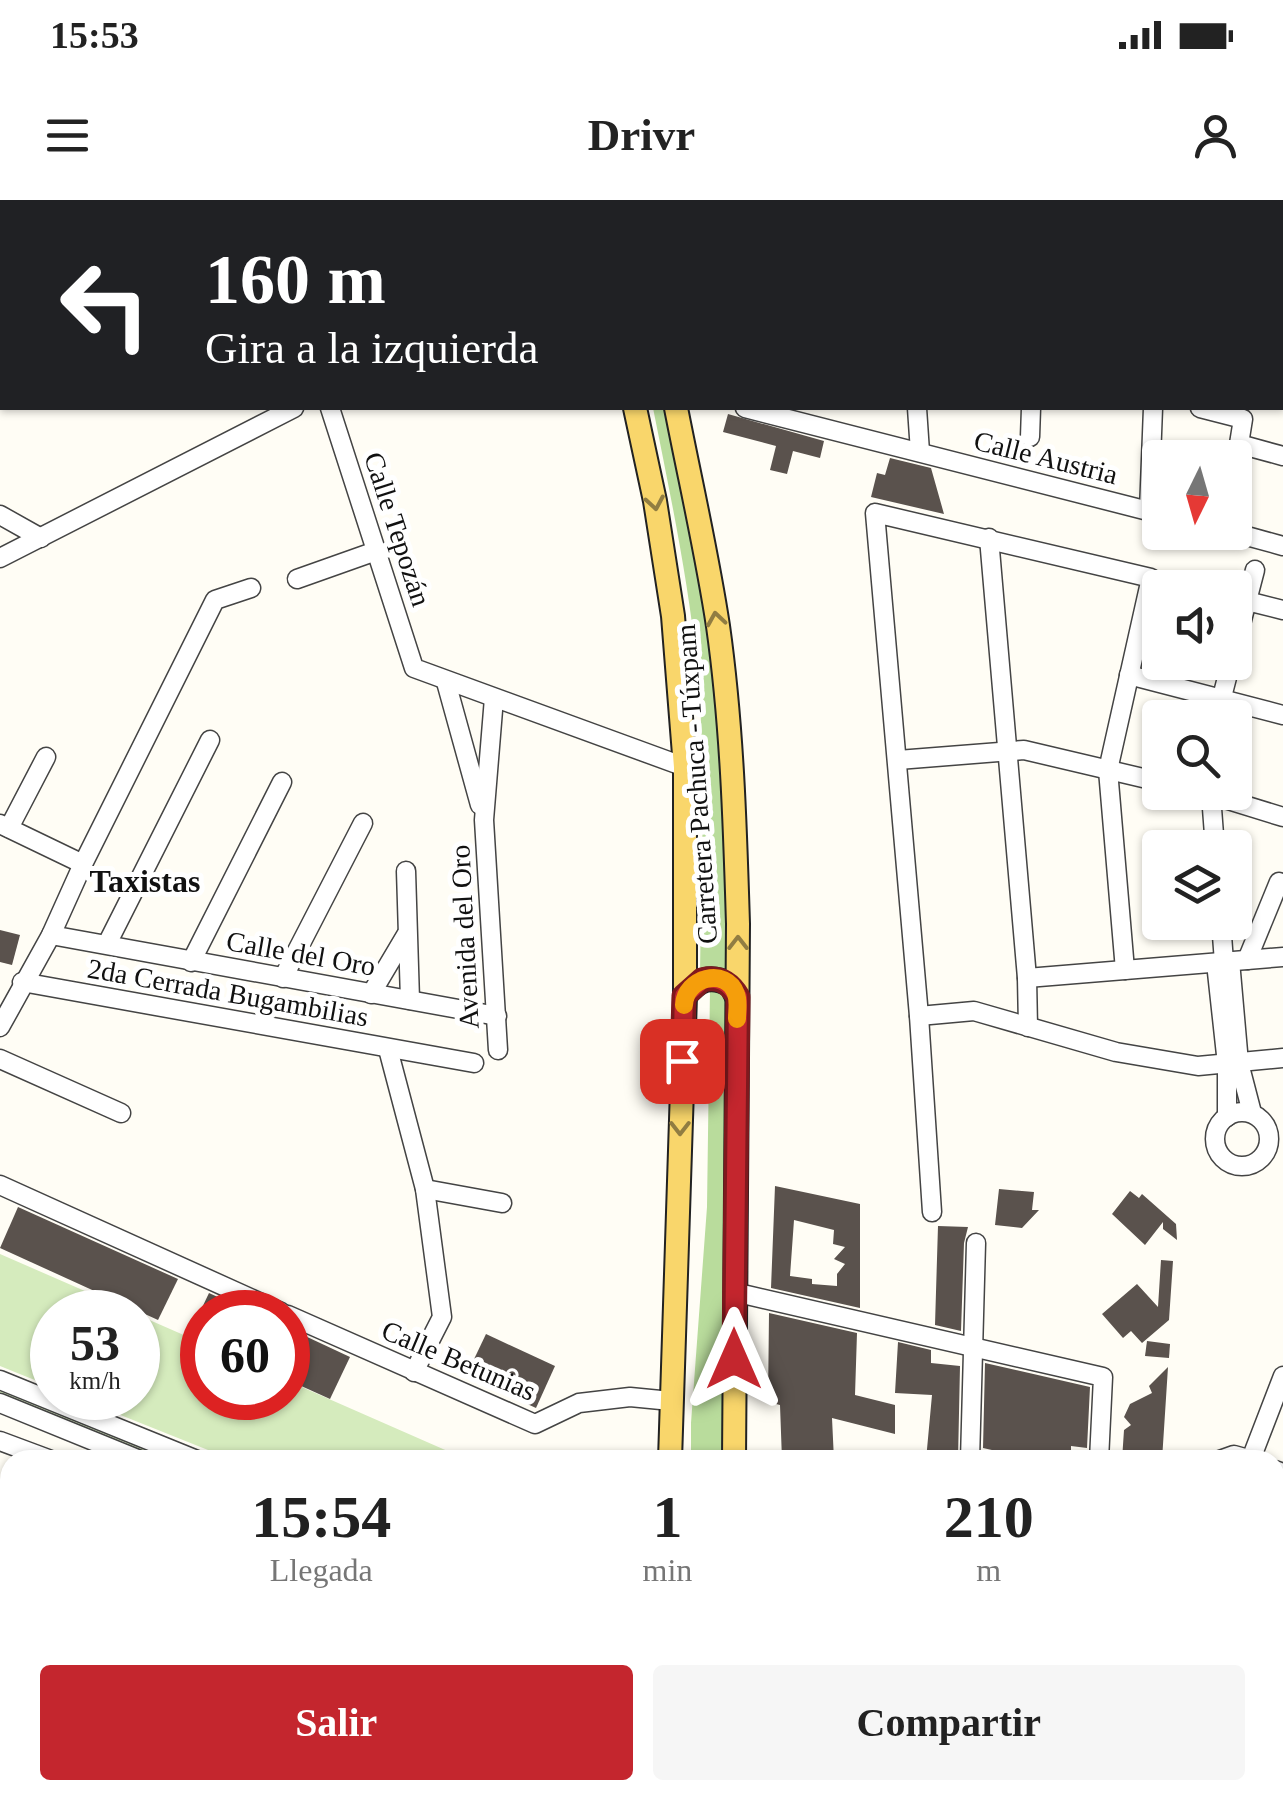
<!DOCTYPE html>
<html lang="es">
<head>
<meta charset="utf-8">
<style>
  :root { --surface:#fff; --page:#f6f6f6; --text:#222; --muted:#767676; --accent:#c4262e }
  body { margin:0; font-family:Georgia,serif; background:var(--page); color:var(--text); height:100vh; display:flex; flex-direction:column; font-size:38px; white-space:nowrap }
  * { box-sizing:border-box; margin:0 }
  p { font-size:32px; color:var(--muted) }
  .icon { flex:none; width:55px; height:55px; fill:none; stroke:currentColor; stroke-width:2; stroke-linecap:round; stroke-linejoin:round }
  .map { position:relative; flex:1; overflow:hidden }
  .side { position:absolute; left:0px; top:1250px; width:1285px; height:350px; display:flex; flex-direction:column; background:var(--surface); border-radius:30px 30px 0 0; box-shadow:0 2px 8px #0004 }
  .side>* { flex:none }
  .hud { position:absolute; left:0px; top:0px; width:1285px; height:210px; box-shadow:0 2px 8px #0004; background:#202124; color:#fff; overflow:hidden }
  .needle { width:65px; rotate:185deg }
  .controls { position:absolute; left:1142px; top:240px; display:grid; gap:20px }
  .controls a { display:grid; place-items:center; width:110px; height:110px; border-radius:10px; background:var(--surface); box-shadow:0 2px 8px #0004; font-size:50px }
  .speed { position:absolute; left:30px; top:1090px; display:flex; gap:20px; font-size:50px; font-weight:700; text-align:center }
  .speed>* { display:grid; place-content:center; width:130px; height:130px; border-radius:50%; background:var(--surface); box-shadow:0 2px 8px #0004; line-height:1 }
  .speed small { font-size:25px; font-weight:400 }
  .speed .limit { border:15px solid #d22; background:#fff; color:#111 }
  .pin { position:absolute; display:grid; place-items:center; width:85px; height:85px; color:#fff; margin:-42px; border-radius:20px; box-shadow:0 5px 15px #0006 }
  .me { position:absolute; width:110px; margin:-55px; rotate:0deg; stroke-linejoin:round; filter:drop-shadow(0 0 8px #0008) }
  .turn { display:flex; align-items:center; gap:35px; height:210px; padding:0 40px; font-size:45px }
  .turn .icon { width:130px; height:130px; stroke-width:2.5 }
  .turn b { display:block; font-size:70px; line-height:85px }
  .eta { display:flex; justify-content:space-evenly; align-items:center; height:170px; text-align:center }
  .eta b { font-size:60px; font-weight:700; line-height:70px }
  .cta { display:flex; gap:20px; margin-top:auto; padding:20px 40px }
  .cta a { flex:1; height:115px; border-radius:10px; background:var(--accent); color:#fff; font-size:40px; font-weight:700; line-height:115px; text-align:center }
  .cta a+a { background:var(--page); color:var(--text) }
  .status { display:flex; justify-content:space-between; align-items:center; height:70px; padding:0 50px; background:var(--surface); direction:ltr }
  .status svg { height:28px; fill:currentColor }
  header { display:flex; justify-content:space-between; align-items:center; height:130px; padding:0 40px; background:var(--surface); font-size:45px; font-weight:700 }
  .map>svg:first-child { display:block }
  .green { fill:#d5ebbd }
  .forest { fill:#b9dc9c }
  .plaza { fill:#f1ede2 }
  .building { fill:#5a524d; fill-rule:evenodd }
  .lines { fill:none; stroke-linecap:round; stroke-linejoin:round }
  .minor-casing { stroke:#444; stroke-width:21 }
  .major-casing { stroke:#222; stroke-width:26 }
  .path { stroke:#333; stroke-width:2.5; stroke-dasharray:10 5; stroke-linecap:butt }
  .minor { stroke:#fff; stroke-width:18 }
  .major { stroke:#f9d66b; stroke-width:22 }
  .oneway { stroke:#917d42 }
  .route-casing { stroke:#7f191e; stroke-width:25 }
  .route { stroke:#c4262e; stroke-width:18 }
  .slow { stroke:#f59e0b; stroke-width:18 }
  .labels { text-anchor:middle; stroke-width:10; stroke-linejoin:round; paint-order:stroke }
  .street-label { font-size:28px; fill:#111; stroke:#fff }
  .quarter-label { font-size:32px; font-weight:bold; fill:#111; stroke:#fff }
</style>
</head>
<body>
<div class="status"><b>15:53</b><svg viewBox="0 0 49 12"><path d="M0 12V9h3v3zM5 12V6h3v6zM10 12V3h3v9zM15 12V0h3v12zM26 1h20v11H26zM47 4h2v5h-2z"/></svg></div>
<header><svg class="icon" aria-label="menu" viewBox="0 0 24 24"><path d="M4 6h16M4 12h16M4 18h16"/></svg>Drivr<svg class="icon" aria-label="person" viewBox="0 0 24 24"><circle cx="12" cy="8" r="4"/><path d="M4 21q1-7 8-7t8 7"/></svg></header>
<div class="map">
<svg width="1283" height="1600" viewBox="0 0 1283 1600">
  <rect width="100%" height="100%" fill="#fffdf5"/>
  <g class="green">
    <path d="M0,1054L133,1112H52V1187L0,1166Z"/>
    <path d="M138,1115L202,1143V1198H288V1181L468,1260H233L78,1198H138Z"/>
    <path d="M0,1190L174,1260H161L0,1195Z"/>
  </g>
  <g class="forest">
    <path d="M653,208H671L705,389L725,545L728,770L700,773C701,670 707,567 697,465C688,378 670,293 653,208Z"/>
    <path d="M710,790L726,791V804L730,1260H691V1223L707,1007Z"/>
    <path d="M553,1590H618L620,1600H547Z"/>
  </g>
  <path class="plaza" d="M153,1590H213L215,1600H147L145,1592Z"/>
  <g class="building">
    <path d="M728,214L824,241L820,258L793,251L787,274L770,270L776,246L723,232Z"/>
    <path d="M890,258L931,268L944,314L871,297L877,273L885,275Z"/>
    <path d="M0,730L20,735L12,765L0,762Z"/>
    <path d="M775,986L860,1004V1108L771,1088ZM794,1020L834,1030L833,1044L845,1047L834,1059L845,1064L837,1074V1086L812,1084V1079L790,1076Z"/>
    <path d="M999,989L1034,992L1032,1010H1039L1022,1028L995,1025Z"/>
    <path d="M1130,991L1139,998L1142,994L1176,1024L1177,1040L1163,1029V1022L1145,1045L1112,1014Z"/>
    <path d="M18,1007L178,1079L158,1120L0,1048Z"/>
    <path d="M938,1026L968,1027L964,1043L961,1131L935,1125Z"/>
    <path d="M1161,1060L1173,1061L1169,1120L1142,1143L1131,1131L1123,1138L1102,1114L1137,1084L1158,1107Z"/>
    <path d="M209,1093L244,1109L252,1112H200Z"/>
    <path d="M769,1113L857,1133L855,1195L895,1205V1234L832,1218L834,1260H782L780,1205L768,1202Z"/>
    <path d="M288,1128L350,1157L330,1199L288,1180Z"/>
    <path d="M486,1134L555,1166L536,1208L466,1176Z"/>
    <path d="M1147,1141L1170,1144L1169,1158L1145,1156Z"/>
    <path d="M898,1142L931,1150V1163L960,1166L958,1260H926L932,1195L895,1193Z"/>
    <path d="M985,1163L1090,1187L1087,1248L1071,1246V1260H1015L1014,1255L983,1248Z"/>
    <path d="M1168,1167L1162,1260H1122L1124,1230L1131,1225L1124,1217L1130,1204L1152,1193L1149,1186Z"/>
  </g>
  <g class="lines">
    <defs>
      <g id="minor">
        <path d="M249,0L250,2"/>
        <path d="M415,0V2"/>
        <path d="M468,0V2"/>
        <path d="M529,2L532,0"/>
        <path d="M926,2V0"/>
        <path d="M1040,2V0"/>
        <path d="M1160,2V0"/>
        <path d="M1175,2V0"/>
        <path d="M1282,42H1283"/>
        <path d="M1282,134H1283"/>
        <path d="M0,139L2,138"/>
        <path d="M330,208L414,468L685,567"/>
        <path d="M745,208L1160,314"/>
        <path d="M917,208L920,252"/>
        <path d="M1200,208L1243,219L1239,244L1283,256"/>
        <path d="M1030,237L1031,208"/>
        <path d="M1149,311L1153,208"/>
        <path d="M0,315L41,338"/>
        <path d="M1232,332L1283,346"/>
        <path d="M989,338L1027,778L1028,827"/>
        <path d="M0,358L294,208"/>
        <path d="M297,379L376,351"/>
        <path d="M1247,401L1283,410"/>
        <path d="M1235,447L1255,370"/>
        <path d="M1129,475L1283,515"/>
        <path d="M446,482L480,605"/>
        <path d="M1222,497L1231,462"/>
        <path d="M494,498L484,620L498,850"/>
        <path d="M898,560L1024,550L1160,582"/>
        <path d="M1202,592L1283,617"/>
        <path d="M1211,595L1215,648"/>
        <path d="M0,624L83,664"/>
        <path d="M9,628L46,557"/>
        <path d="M406,671L410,800"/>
        <path d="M1221,722L1224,762"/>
        <path d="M51,735L497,816"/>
        <path d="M107,744L210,540"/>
        <path d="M1247,760L1279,682"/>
        <path d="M1230,761L1239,863L1252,913"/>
        <path d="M191,762L282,582"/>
        <path d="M1216,763L1227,864V917"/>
        <path d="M283,778L363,623"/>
        <path d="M1027,778L1283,757"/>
        <path d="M22,782L474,863"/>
        <path d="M371,794L406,735"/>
        <path d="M919,816L974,811L1116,852L1198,866L1283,858"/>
        <path d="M0,827L51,735L83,664L215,400L251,388"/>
        <path d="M388,849L425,989L442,1117L414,1172"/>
        <path d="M0,859L121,913"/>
        <circle cx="1242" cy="939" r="27"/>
        <path d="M0,985L281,1112"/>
        <path d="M425,989L502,1003"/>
        <path d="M932,1012L919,816L875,313L1151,378L1108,570L1125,770"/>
        <path d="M734,1092L1103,1177L1099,1260"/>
        <path d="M288,1115L535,1224L579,1203L630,1197L671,1201"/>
        <path d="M0,1180L197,1260"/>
        <path d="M0,1203L140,1260"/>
        <path d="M0,1241L51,1260"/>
        <path d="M1251,1259L1283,1176"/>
        <path d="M970,1260L976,1043"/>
        <path d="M1220,1260L1234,1255L1252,1260"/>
        <path d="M1275,1270L1283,1273"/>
        <path d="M1278,1478L1283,1466"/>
        <path d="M414,1590L416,1600"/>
        <path d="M1050,1590L1052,1600"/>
      </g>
      <g id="major">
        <path d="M595,0L596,2"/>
        <path d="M637,0V2"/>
        <path d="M635,208L655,301L673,416L685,567V796L670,1260"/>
        <path d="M676,208C690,280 707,353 718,426C732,525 735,625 738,724L734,1260"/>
        <path d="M685,796C699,779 710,774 731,785L737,797"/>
        <path d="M670,1590V1600"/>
        <path d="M731,1590L732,1600"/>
        <path d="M747,1590L748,1600"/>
      </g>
    </defs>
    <use href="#minor" class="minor-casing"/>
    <use href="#major" class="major-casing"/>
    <g class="path">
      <path d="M0,1363L10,1361"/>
      <path d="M0,1430L10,1418"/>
      <path d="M0,1448L5,1452L7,1464"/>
      <path d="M10,1465L4,1467L10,1491"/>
      <path d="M0,1503L10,1500"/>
      <path d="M213,1590L215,1600"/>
      <path d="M377,1590L380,1600"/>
      <path d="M109,1600L153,1590"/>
    </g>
    <use href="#minor" class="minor"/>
    <use href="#major" class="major"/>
  </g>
  <defs><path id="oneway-chevron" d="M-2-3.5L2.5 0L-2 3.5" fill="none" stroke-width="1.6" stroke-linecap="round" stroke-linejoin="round" transform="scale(2.5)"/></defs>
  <g class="oneway">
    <use href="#oneway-chevron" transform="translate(655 303) rotate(80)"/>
    <use href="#oneway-chevron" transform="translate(716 419) rotate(-99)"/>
    <use href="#oneway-chevron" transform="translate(738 743) rotate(-90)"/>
    <use href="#oneway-chevron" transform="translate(680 928) rotate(90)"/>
  </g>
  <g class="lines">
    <defs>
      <path id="route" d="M682,861L684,796L702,780C719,776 729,782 738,797L734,1159"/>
    </defs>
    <use href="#route" class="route-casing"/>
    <use href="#route" class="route"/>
    <path class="slow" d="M684,805C685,778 726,766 736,794C739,801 737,811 737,819"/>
  </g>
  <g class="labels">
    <g class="street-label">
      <text transform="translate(1046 257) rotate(14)" y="10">Calle Austria</text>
      <text transform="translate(398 329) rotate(72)" y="10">Calle Tepozán</text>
      <text transform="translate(696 584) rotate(-94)" y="10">Carretera Pachuca - Túxpam</text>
      <text transform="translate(464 737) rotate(-93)" y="10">Avenida del Oro</text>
      <text transform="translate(301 753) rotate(10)" y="10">Calle del Oro</text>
      <text transform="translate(228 792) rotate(10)" y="10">2da Cerrada Bugambilias</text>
      <text transform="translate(459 1160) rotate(23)" y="10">Calle Betunias</text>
    </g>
    <g class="quarter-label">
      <text x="145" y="692">Taxistas</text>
    </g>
  </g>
</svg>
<div class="controls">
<a><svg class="needle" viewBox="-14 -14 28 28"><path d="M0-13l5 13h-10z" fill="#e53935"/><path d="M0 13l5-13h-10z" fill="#767676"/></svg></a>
<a><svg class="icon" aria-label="sound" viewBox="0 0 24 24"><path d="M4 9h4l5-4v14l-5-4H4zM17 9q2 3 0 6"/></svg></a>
<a><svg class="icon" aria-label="search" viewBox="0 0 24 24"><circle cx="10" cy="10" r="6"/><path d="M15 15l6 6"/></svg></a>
<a><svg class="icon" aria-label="layers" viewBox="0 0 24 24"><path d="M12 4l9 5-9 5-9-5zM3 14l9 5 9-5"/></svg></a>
</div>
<div class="speed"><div>53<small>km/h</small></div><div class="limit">60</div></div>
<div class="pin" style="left:682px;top:861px;background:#d93025"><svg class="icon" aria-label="arrive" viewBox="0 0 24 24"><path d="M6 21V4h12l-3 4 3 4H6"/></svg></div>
<svg class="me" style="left:734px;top:1159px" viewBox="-20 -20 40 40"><path d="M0-17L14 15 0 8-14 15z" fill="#c4262e" stroke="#fff" stroke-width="4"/></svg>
<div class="hud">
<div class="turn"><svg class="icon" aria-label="left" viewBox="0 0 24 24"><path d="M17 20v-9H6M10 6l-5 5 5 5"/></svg><div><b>160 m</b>Gira a la izquierda</div></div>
</div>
<section class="side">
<div class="eta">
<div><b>15:54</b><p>Llegada</p></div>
<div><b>1</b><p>min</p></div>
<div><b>210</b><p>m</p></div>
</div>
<div class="cta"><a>Salir</a><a>Compartir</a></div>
</section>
</div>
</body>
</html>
